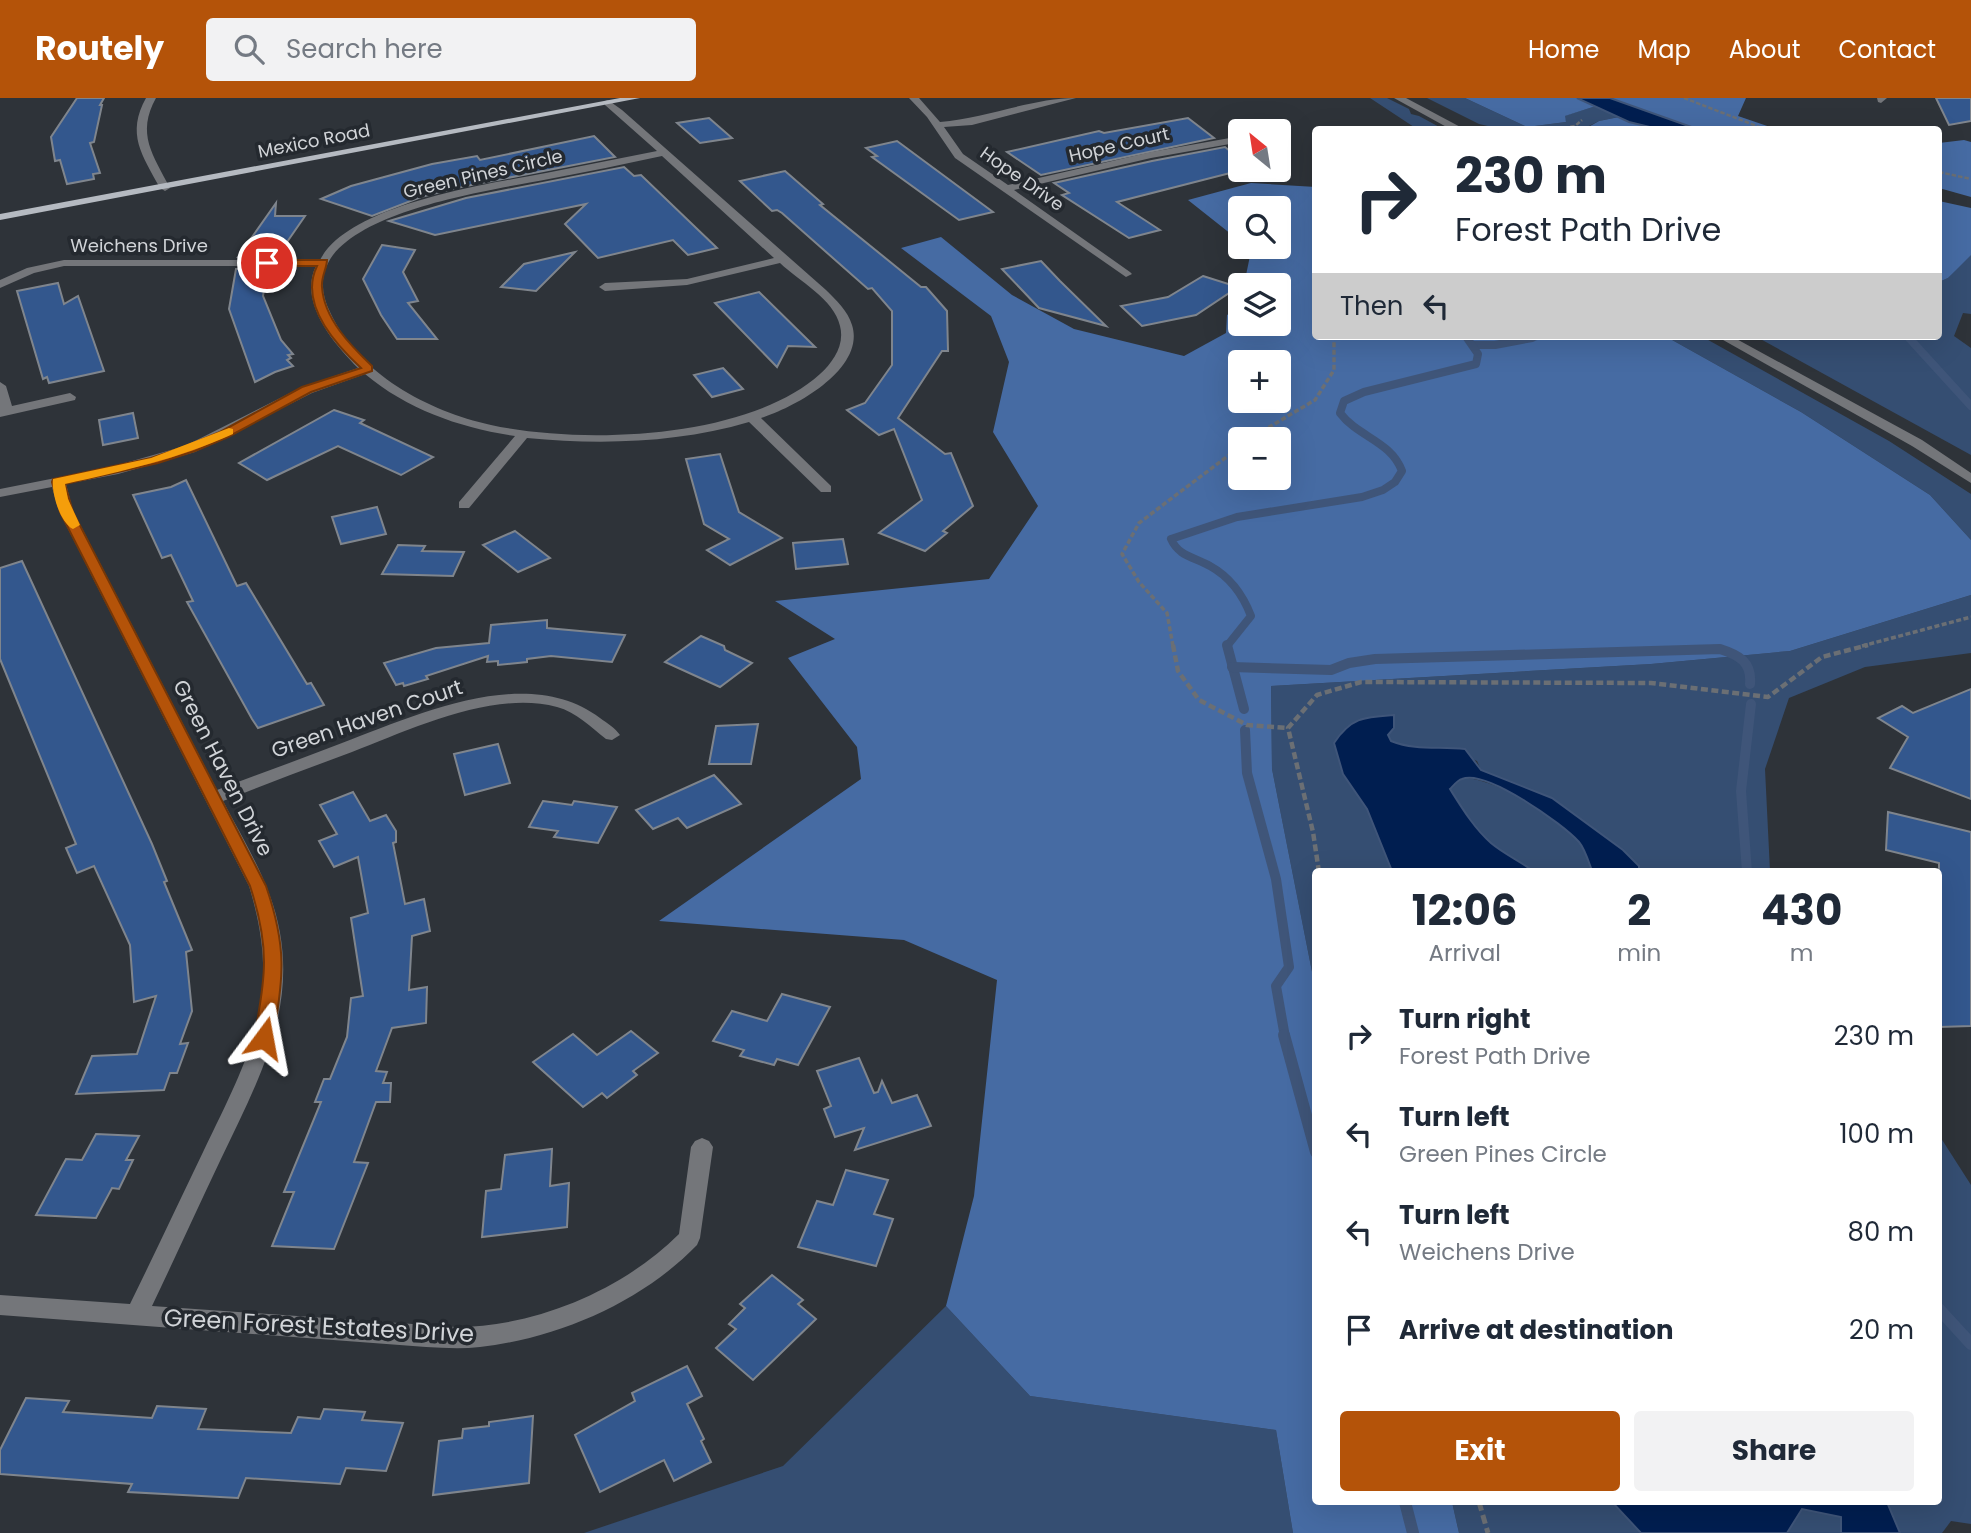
<!DOCTYPE html>
<html lang="en">
<head>
<meta charset="utf-8">
<style>
  :root { --surface:#fff; --page:#f2f2f3; --text:#1f2937; --muted:#747a83; --accent:#b45309 }
  body { margin:0; font-family:Poppins,sans-serif; background:var(--page); color:var(--text); height:100vh; display:flex; flex-direction:column; font-size:26px; white-space:nowrap }
  * { box-sizing:border-box; margin:0 }
  p { font-size:23px; color:var(--muted) }
  .icon { flex:none; width:38px; height:38px; fill:none; stroke:currentColor; stroke-width:2; stroke-linecap:round; stroke-linejoin:round }
  .map { position:relative; flex:1; overflow:hidden }
  .panel { position:absolute; left:1312px; top:770px; width:630px; height:637px; display:flex; flex-direction:column; background:var(--surface); border-radius:7px; box-shadow:0 7px 28px #0002 }
  .panel>* { flex:none }
  .top-card { position:absolute; left:1312px; top:28px; width:630px; height:214px; border-radius:7px; box-shadow:0 7px 28px #0002; background:#fff; color:var(--text); overflow:hidden }
  .needle { width:46px; rotate:330deg }
  .buttons { position:absolute; left:1228px; top:21px; display:grid; gap:14px }
  .buttons a { display:grid; place-items:center; width:63px; height:63px; border-radius:7px; background:var(--surface); box-shadow:0 7px 28px #0002; font-size:35px }
  .pin { position:absolute; display:grid; place-items:center; width:60px; height:60px; color:#fff; margin:-30px; border:4px solid #fff; border-radius:50%; box-shadow:0 2px 7px #0007 }
  .me { position:absolute; width:77px; margin:-38px; rotate:13deg; stroke-linejoin:round; filter:drop-shadow(0 0 5px #0008) }
  .turn { display:flex; align-items:center; gap:24px; height:147px; padding:0 28px; font-size:32px }
  .turn .icon { width:91px; height:91px; stroke-width:2.5 }
  .turn b { display:block; font-size:49px; line-height:60px }
  .then { display:flex; align-items:center; height:66px; padding:0 28px; background:#0003; gap:14px; font-size:26px }
  .eta { display:flex; justify-content:space-evenly; align-items:center; height:119px; text-align:center }
  .eta b { font-size:42px; font-weight:700; line-height:49px }
  .cta { display:flex; gap:14px; margin-top:auto; padding:14px 28px }
  .cta a { flex:1; height:80px; border-radius:7px; background:var(--accent); color:#fff; font-size:28px; font-weight:700; line-height:80px; text-align:center }
  .cta a+a { background:var(--page); color:var(--text) }
  ul { padding:0; list-style:none }
  li { display:flex; align-items:center; gap:21px; height:98px; padding:0 28px }
  li div { flex:1 }
  li b { display:block; font-size:26px }
  li em { font-style:normal }
  header { display:flex; align-items:center; gap:42px; box-sizing:border-box; height:98px; padding:0 35px; background:var(--accent); color:#fff }
  header strong { font-size:33px }
  nav { display:flex; gap:38px; margin-inline-start:auto; font-size:24px }
  .search { width:490px; height:63px; background:var(--page); display:flex; align-items:center; gap:18px; box-sizing:border-box; padding:0 24px; border-radius:7px; color:var(--muted); font-size:26px }
  .map>svg:first-child { display:block }
  .green { fill:#354e72 }
  .forest { fill:#466ba3; fill-rule:evenodd }
  .water { fill:#001e50; stroke:#3f5579; stroke-width:2 }
  .lines { fill:none; stroke-linecap:round; stroke-linejoin:round }
  .stream-far3 { stroke:#3f5579; stroke-width:6 }
  .stream-far2 { stroke:#3f5579; stroke-width:8 }
  .stream-far1 { stroke:#3f5579; stroke-width:10 }
  .stream { stroke:#3f5579; stroke-width:12 }
  .building { fill:#33578d; stroke:#7f858d; stroke-width:2 }
  .path-far3 { stroke:#6b6f74; stroke-width:2.5; stroke-dasharray:4.5 2; stroke-linecap:butt }
  .path-far2 { stroke:#6b6f74; stroke-width:3.5; stroke-dasharray:5 2.5; stroke-linecap:butt }
  .path-far1 { stroke:#6b6f74; stroke-width:4.5; stroke-dasharray:7 3.5; stroke-linecap:butt }
  .path { stroke:#6b6f74; stroke-width:5; stroke-dasharray:9 4.5; stroke-linecap:butt }
  .minor { fill:#74767a; fill-rule:evenodd }
  .major { fill:#b5bac1; fill-rule:evenodd }
  .route { fill:#b45309; stroke:#753606; stroke-width:2 }
  .slow { fill:#f59e0b }
  .labels { text-anchor:middle; stroke-width:7; stroke-linejoin:round; paint-order:stroke }
  .far-street-label { font-size:18px; fill:#d1d4d8; stroke:#24292f }
  .street-label { font-size:21px; fill:#d1d4d8; stroke:#24292f }
  .near-street-label { font-size:24px; fill:#d1d4d8; stroke:#24292f }
</style>
</head>
<body>
<header>
<strong>Routely</strong>
<div class="search"><svg class="icon" aria-label="search" viewBox="0 0 24 24"><circle cx="10" cy="10" r="6"/><path d="M15 15l6 6"/></svg>Search here</div>
<nav><a>Home</a><a>Map</a><a>About</a><a>Contact</a></nav>
</header>
<div class="map">
<svg width="1971" height="1435" viewBox="0 0 1971 1435">
  <rect width="100%" height="100%" fill="#2e3339"/>
  <g class="green">
    <path d="M1370,0H1387L1409,11L1411,16L1419,18L1443,31H1417Z"/>
    <path d="M1427,0H1465L1527,29L1566,24L1564,18L1596,8L1619,19L1599,23L1583,31H1501L1479,26Z"/>
    <path d="M1969,157H1971V216L1963,215L1954,238L1971,250V357L1755,238H1939V184L1948,180Z"/>
    <path d="M1665,238H1701L1889,343L1971,396V442L1930,397L1801,314Z"/>
    <path d="M1971,497V555L1865,569L1789,600L1765,671L1770,773H1639V768L1623,752L1552,700L1481,672L1477,663L1445,649L1421,652L1390,643L1388,637L1334,645L1343,676L1367,711L1392,773L1316,774V894L1272,671L1271,588L1651,566L1790,553Z"/>
    <path d="M1463,680C1496,680 1556,719 1578,743C1585,751 1588,764 1592,773H1533C1520,763 1504,756 1491,745C1474,729 1462,710 1450,691Z"/>
    <path d="M1939,1037L1971,1087V1426L1951,1423L1942,1435H1900L1887,1404H1939Z"/>
    <path d="M946,1208L1030,1298L1276,1332L1293,1435H584L783,1368Z"/>
    <path d="M1452,1404H1612L1641,1435H1459Z"/>
    <path d="M1802,1411L1842,1419L1841,1435H1787Z"/>
  </g>
  <g class="forest">
    <path d="M1465,0H1577L1596,8L1565,18L1566,24L1527,29Z"/>
    <path d="M1610,0H1746L1738,18L1776,31H1697Z"/>
    <path d="M1619,19L1658,31L1583,32L1599,23Z"/>
    <path d="M1964,42L1971,44V99L1939,90V45Z"/>
    <path d="M1251,85L1316,89V238H1665L1801,314L1930,397L1971,442V497L1790,553L1651,566L1271,588L1272,671L1316,894V1404H1452L1459,1435H1293L1276,1332L1030,1298L946,1208L974,1098L997,882L904,842L659,823L861,681L857,649L788,560L835,541L775,503L989,481L1038,408L993,334L1009,264L991,218L901,150L941,139L1012,197L1074,231L1184,258L1226,235L1227,217L1241,208V226H1279V187H1251L1245,182L1251,153L1246,149H1279V110H1241V144L1188,102ZM1279,264V303H1241V264ZM1279,341V380H1241V341Z"/>
    <path d="M1939,103L1971,110V157L1948,180L1939,184Z"/>
  </g>
  <g class="water">
    <path d="M1577,0H1610L1697,31H1658L1629,24Z"/>
    <path d="M1394,617V630L1388,637L1391,643C1416,653 1439,648 1465,651L1481,672L1552,700L1623,752L1639,768V773H1592C1589,765 1585,751 1579,744C1563,726 1486,671 1462,681C1458,682 1453,688 1450,691C1462,710 1474,730 1491,745C1504,756 1520,763 1533,773H1392L1367,711L1343,676L1334,645C1351,619 1365,619 1394,617Z"/>
    <path d="M1612,1404H1887L1900,1435H1841V1419L1802,1411L1787,1435H1641Z"/>
  </g>
  <g class="lines">
    <g class="stream-far3">
      <path d="M1466,238L1468,242"/>
      <path d="M1907,238L1910,242"/>
      <path d="M1523,242L1542,238"/>
    </g>
    <g class="stream-far2">
      <path d="M1909,240L1971,308"/>
      <path d="M1474,247H1495L1532,240"/>
      <path d="M1227,548L1251,518C1243,497 1230,479 1210,468C1195,459 1179,459 1171,441L1237,419L1362,399L1383,392L1395,384L1402,373C1391,343 1358,339 1340,315L1344,303L1364,294L1476,266L1478,256L1467,240"/>
    </g>
    <g class="stream-far1">
      <path d="M1227,547L1244,611"/>
      <path d="M1232,569L1331,572L1349,565L1375,561L1720,551C1739,557 1752,564 1750,586"/>
      <path d="M1245,632L1247,675L1276,781L1289,869L1276,888L1285,939"/>
      <path d="M1747,774L1741,693L1751,606"/>
    </g>
    <g class="stream">
      <path d="M1284,937L1316,1054"/>
      <path d="M1939,1211L1971,1246"/>
      <path d="M1405,1404L1413,1435"/>
    </g>
  </g>
  <g class="building">
    <path d="M77,0H104L100,7H102L94,44L90,45L100,75L93,76L94,81L67,86L60,62L55,63L51,39Z"/>
    <path d="M1936,0H1971V23L1949,27Z"/>
    <path d="M709,20L732,40L700,45L677,25Z"/>
    <path d="M1188,20L1214,40L1041,77L1007,54L1099,33L1104,35Z"/>
    <path d="M594,38L615,59L456,90L421,99L372,118L321,101L351,88L432,66L477,58L480,62Z"/>
    <path d="M897,43L993,114L959,122L872,59L877,58L866,50Z"/>
    <path d="M1225,49L1241,62L1242,72L1117,104L1160,132L1129,140L1062,97L1069,95L1054,85L1152,63Z"/>
    <path d="M624,69L634,78L641,77L717,150L688,157L673,142L598,160L565,126L586,106L435,137L389,123L466,100Z"/>
    <path d="M785,73L823,106L820,107L921,189H926L947,213L948,253H942L898,320L945,356L951,355L973,408L943,433L947,435L925,453L879,435L922,402L894,331L879,337L847,312L865,305L892,267V213L872,190L868,191L782,115L777,112L772,113L740,83Z"/>
    <path d="M276,105L275,118H305L287,144H271L269,159H238Z"/>
    <path d="M382,147L415,152L403,174L418,203L408,205L437,241H397L381,217L363,181Z"/>
    <path d="M575,154L536,193L501,189L524,166Z"/>
    <path d="M1041,163L1060,183L1106,228L1039,210L1002,171Z"/>
    <path d="M236,171H267L263,198L281,242L293,256L288,257L291,260L287,262L293,268L275,274L255,284L229,211Z"/>
    <path d="M1203,178L1238,189L1196,217L1142,228L1121,208L1168,199Z"/>
    <path d="M58,185L64,206L78,198L104,273L49,285L47,279L43,281L17,193Z"/>
    <path d="M759,194L815,249L788,248L777,269L715,205Z"/>
    <path d="M723,270L743,291L712,299L694,277Z"/>
    <path d="M334,312L364,322L360,325L433,359L401,377L338,348L267,382L239,365Z"/>
    <path d="M133,315L138,340L103,347L99,322Z"/>
    <path d="M720,356L739,414L782,440L730,467L707,452L729,441L704,426L686,361Z"/>
    <path d="M186,382L237,488L246,485L307,586L311,585L324,607L258,630L252,621L187,504L193,503L171,457L162,460L133,397L171,389Z"/>
    <path d="M377,409L386,436L341,446L332,419Z"/>
    <path d="M515,433L550,460L518,474L483,447Z"/>
    <path d="M843,441L848,466L796,471L793,445Z"/>
    <path d="M398,447L425,448L422,453L464,454L453,478L382,476Z"/>
    <path d="M22,463L152,746L167,783L164,784L192,852L186,854L192,913L180,946L188,945L177,975H170L164,992L76,996L92,958L137,956L156,898L134,904L130,847L94,768L77,775L66,750L76,746L0,561V470Z"/>
    <path d="M547,522V530L625,537L612,564L551,558L527,561V564L498,567V563L487,564L488,558L426,578L428,581L404,588L403,585L396,587L384,565L436,550L489,545L491,527Z"/>
    <path d="M701,538L724,548L725,552L752,565L720,589L665,564Z"/>
    <path d="M1971,591V701L1890,670L1908,639L1878,620L1902,608L1913,615Z"/>
    <path d="M758,626L751,666H709L716,628Z"/>
    <path d="M498,646L510,685L465,697L454,656Z"/>
    <path d="M714,677L741,706L687,730L678,720L653,731L636,712Z"/>
    <path d="M353,694L370,723L386,717L396,733V744L393,745L405,806L424,801L430,833L412,838L409,892L427,889L426,925L392,930L376,973L387,974L383,985H391L390,1004H376L354,1064L368,1065L334,1151L272,1148L294,1094H284L321,1004H315L324,981H330L347,939L351,900L363,898L351,820L368,815L358,759L334,769L319,743L337,736L320,707Z"/>
    <path d="M543,703L572,707L574,703L617,709L598,745L554,739L558,733L529,729Z"/>
    <path d="M1888,714L1971,734V928L1939,929V765L1886,752Z"/>
    <path d="M782,896L830,909L798,967L777,961L774,967L740,958L744,952L713,943L732,913L767,923Z"/>
    <path d="M631,933L658,955L633,973L637,977L607,1000L602,995L583,1009L533,964L573,936L597,957Z"/>
    <path d="M859,960L874,995L878,994L882,983L892,1005L917,997L931,1028L855,1052L864,1030L835,1039L824,1011L831,1008L817,973Z"/>
    <path d="M96,1036L139,1038L126,1062H133L119,1091L112,1090L96,1120L36,1117L66,1061L82,1062Z"/>
    <path d="M552,1051L550,1088L569,1085L567,1129L482,1139L486,1093L501,1091L505,1057Z"/>
    <path d="M846,1072L888,1082L874,1116L893,1121L876,1168L798,1149L817,1103L833,1107Z"/>
    <path d="M772,1177L803,1202L798,1206L816,1221L753,1282L716,1250L736,1231L729,1226L745,1210L740,1206Z"/>
    <path d="M687,1268L702,1298L687,1306L704,1341L701,1343L711,1364L674,1383L664,1362L600,1394L575,1337L635,1303L632,1295Z"/>
    <path d="M26,1300L69,1303L63,1314L152,1320L157,1308L206,1311L198,1331L291,1335L298,1319L320,1321L324,1311L365,1314L362,1322L403,1325L386,1373L346,1370L340,1386L246,1380L238,1400L128,1394L132,1386L0,1376V1352Z"/>
    <path d="M533,1318L529,1385L433,1397L439,1343L462,1340L463,1331L489,1328V1324Z"/>
  </g>
  <g class="lines">
    <g class="path-far3">
      <path d="M1684,0L1767,32"/>
      <path d="M1551,32L1575,28L1582,22"/>
      <path d="M1939,74L1971,81"/>
      <path d="M1334,238V242"/>
    </g>
    <g class="path-far2">
      <path d="M1249,341L1315,302L1334,272V240"/>
      <path d="M1173,548L1167,515L1139,484L1122,456L1139,425L1241,348"/>
      <path d="M1862,548L1971,519"/>
    </g>
    <g class="path-far1">
      <path d="M1173,547L1178,573L1199,602L1247,627L1288,630"/>
      <path d="M1319,774L1313,734L1288,630L1317,597L1361,584L1651,585L1768,599L1822,559L1868,547"/>
    </g>
    <path class="path" d="M1479,1404L1488,1435"/>
    <g class="minor">
      <path d="M146,0H156C136,36 153,57 170,90L165,93L160,90C142,57 126,36 146,0Z"/>
      <path d="M909,0H919L940,24C986,20 1033,0 1076,0L972,27L944,29L963,56L1008,87L1151,54L1241,38V44L1151,60L1014,92L1130,174L1132,176L1126,179L955,60L927,19Z"/>
      <path d="M1394,0H1406L1466,32H1452Z"/>
      <path d="M1877,0H1887L1881,5L1878,4Z"/>
      <path d="M608,2L622,12L826,192C836,202 848,213 852,227C866,271 794,310 761,320L831,388V394H821L749,324C678,345 601,347 527,340L469,410H459V404L515,338C461,330 408,312 365,276L312,295L195,354L118,376L66,386L73,413L217,692C259,676 301,661 342,645C417,617 527,565 600,620C607,625 615,630 620,637L612,642L606,641C591,629 576,614 557,609C493,592 412,631 352,654C309,670 266,686 223,703C245,745 272,787 280,835C295,919 255,989 220,1063C197,1111 175,1160 152,1208L456,1229C535,1229 623,1192 679,1136L691,1049L695,1043L702,1040L709,1043L713,1049L700,1140L697,1147C642,1204 559,1240 480,1249C462,1251 444,1250 426,1249L0,1217V1197L130,1206C155,1155 179,1104 204,1052C251,954 283,899 249,788L59,413L52,389L0,399V391L111,369L185,348L302,289L358,270C334,246 298,204 316,168H64L34,175L0,190V182L27,170L64,162H320C349,106 488,86 546,75C583,68 620,60 657,53L605,7V3ZM662,58L774,160L687,181L605,185L599,189L605,193L687,187L780,165C799,183 834,201 840,228C845,247 833,264 820,276C748,341 583,347 491,327C428,313 358,276 330,214C320,194 320,175 333,157C371,109 491,92 549,81C587,74 624,66 662,58Z"/>
      <path d="M1716,238H1731L1922,342L1971,375V385L1912,348Z"/>
      <path d="M0,284L6,288L12,308L70,295L76,299L75,302L0,319Z"/>
    </g>
    <path class="major" d="M620,0H640L0,122V116Z"/>
  </g>
  <path class="route" d="M263,162H327C327,170 321,179 322,189C324,221 351,248 372,268V273L311,294L228,339L195,353L158,365L65,386L73,414L266,788C287,849 284,879 273,940L270,945H257L254,940C266,879 270,849 250,788L60,414L52,384L53,381L151,360L186,348L220,334L302,289L361,270C335,246 299,205 317,168H267L262,165Z"/>
  <path class="slow" d="M229,330L233,331V336C178,361 123,373 65,386L68,401L80,427L73,431C60,425 51,394 53,381L151,360Z"/>
  <g class="labels">
    <g class="far-street-label">
      <text transform="translate(314 43) rotate(-11)" y="6">Mexico Road</text>
      <text transform="translate(1119 47) rotate(-13)" y="6">Hope Court</text>
      <text transform="translate(483 76) rotate(-13)" y="6">Green Pines Circle</text>
      <text transform="translate(1022 81) rotate(35)" y="6">Hope Drive</text>
      <text x="139" y="154">Weichens Drive</text>
    </g>
    <g class="street-label">
      <text transform="translate(367 621) rotate(-19)" y="7">Green Haven Court</text>
      <text transform="translate(223 670) rotate(63)" y="7">Green Haven Drive</text>
    </g>
    <g class="near-street-label">
      <text transform="translate(319 1228) rotate(3)" y="8">Green Forest Estates Drive</text>
    </g>
  </g>
</svg>
<div class="buttons">
<a><svg class="needle" viewBox="-14 -14 28 28"><path d="M0-13l5 13h-10z" fill="#e53935"/><path d="M0 13l5-13h-10z" fill="#747a83"/></svg></a>
<a><svg class="icon" aria-label="search" viewBox="0 0 24 24"><circle cx="10" cy="10" r="6"/><path d="M15 15l6 6"/></svg></a>
<a><svg class="icon" aria-label="layers" viewBox="0 0 24 24"><path d="M12 4l9 5-9 5-9-5zM3 14l9 5 9-5"/></svg></a>
<a>+</a>
<a>−</a>
</div>
<div class="pin" style="left:267px;top:165px;background:#d93025"><svg class="icon" aria-label="arrive" viewBox="0 0 24 24"><path d="M6 21V4h12l-3 4 3 4H6"/></svg></div>
<svg class="me" style="left:264px;top:940px" viewBox="-20 -20 40 40"><path d="M0-17L14 15 0 8-14 15z" fill="#b45309" stroke="#fff" stroke-width="4"/></svg>
<div class="top-card">
<div class="turn"><svg class="icon" aria-label="right" viewBox="0 0 24 24"><path d="M7 20v-9h11M14 6l5 5-5 5"/></svg><div><b>230 m</b>Forest Path Drive</div></div>
<div class="then">Then<svg class="icon" aria-label="left" viewBox="0 0 24 24"><path d="M17 20v-9H6M10 6l-5 5 5 5"/></svg></div>
</div>
<section class="panel">
<div class="eta">
<div><b>12:06</b><p>Arrival</p></div>
<div><b>2</b><p>min</p></div>
<div><b>430</b><p>m</p></div>
</div>
<ul>
<li><svg class="icon" aria-label="right" viewBox="0 0 24 24"><path d="M7 20v-9h11M14 6l5 5-5 5"/></svg><div><b>Turn right</b><p>Forest Path Drive</p></div><em>230 m</em></li>
<li><svg class="icon" aria-label="left" viewBox="0 0 24 24"><path d="M17 20v-9H6M10 6l-5 5 5 5"/></svg><div><b>Turn left</b><p>Green Pines Circle</p></div><em>100 m</em></li>
<li><svg class="icon" aria-label="left" viewBox="0 0 24 24"><path d="M17 20v-9H6M10 6l-5 5 5 5"/></svg><div><b>Turn left</b><p>Weichens Drive</p></div><em>80 m</em></li>
<li><svg class="icon" aria-label="arrive" viewBox="0 0 24 24"><path d="M6 21V4h12l-3 4 3 4H6"/></svg><div><b>Arrive at destination</b></div><em>20 m</em></li>
</ul>
<div class="cta"><a>Exit</a><a>Share</a></div>
</section>
</div>
</body>
</html>
